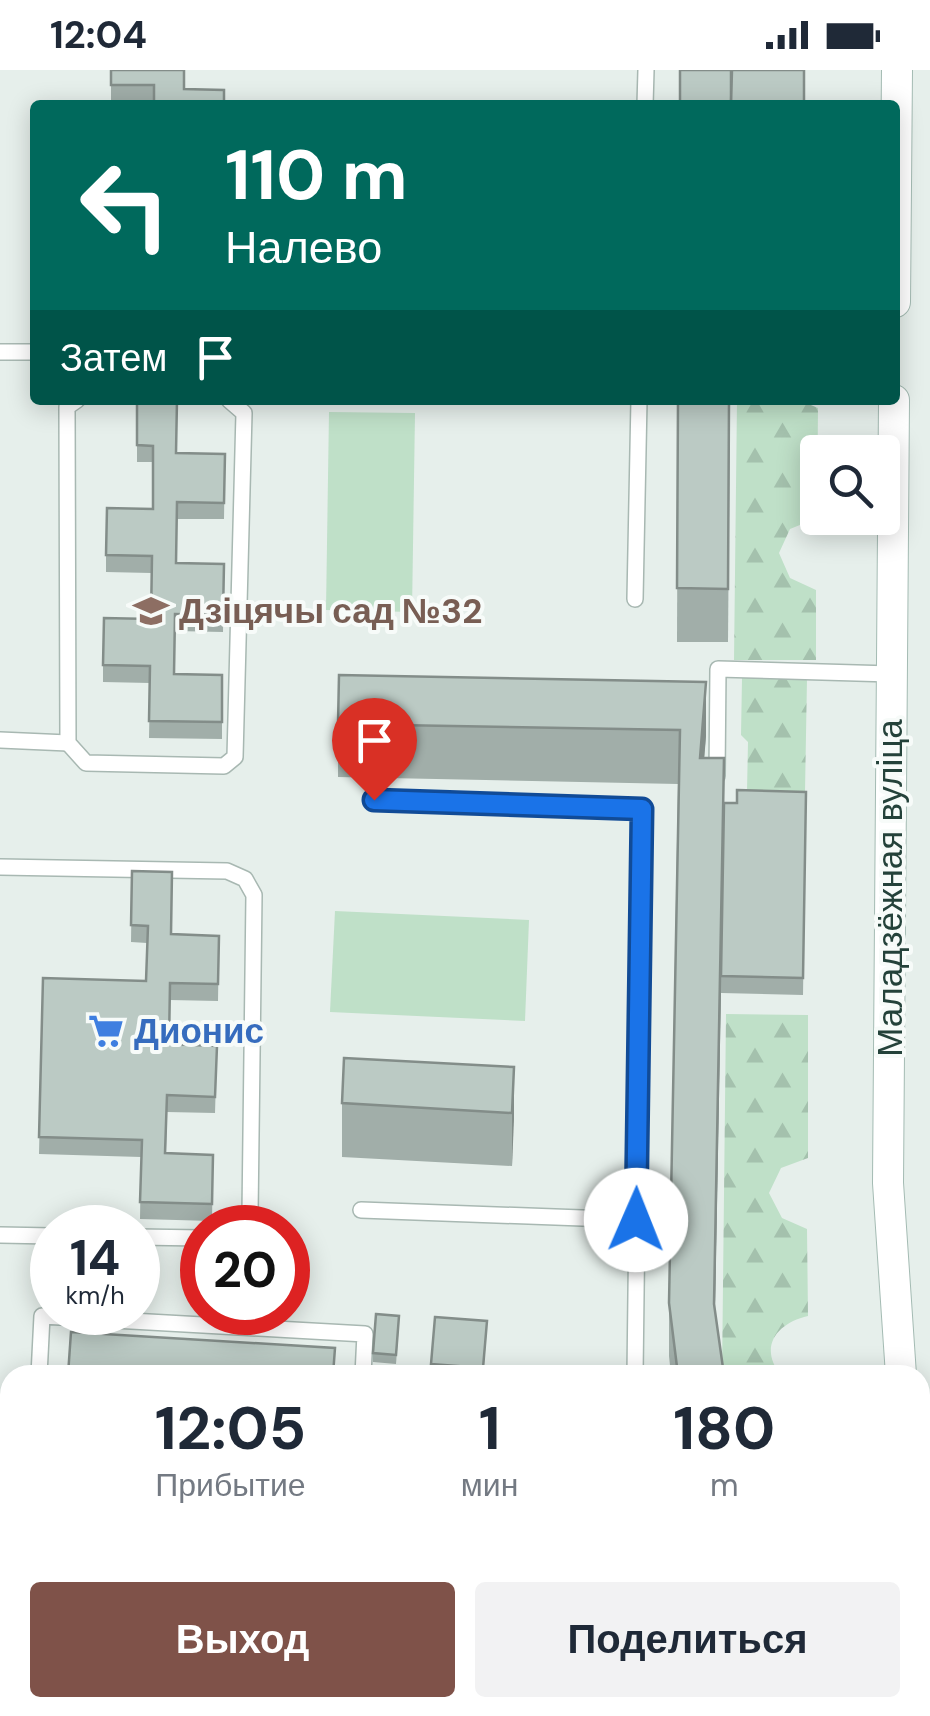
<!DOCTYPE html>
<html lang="ru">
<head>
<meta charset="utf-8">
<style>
  :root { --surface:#fff; --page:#f2f2f3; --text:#1f2937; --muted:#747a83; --accent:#7f5249 }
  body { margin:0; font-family:"DM Sans",sans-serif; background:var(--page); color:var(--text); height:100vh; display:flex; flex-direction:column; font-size:38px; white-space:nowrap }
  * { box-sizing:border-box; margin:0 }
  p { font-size:32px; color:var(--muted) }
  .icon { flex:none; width:55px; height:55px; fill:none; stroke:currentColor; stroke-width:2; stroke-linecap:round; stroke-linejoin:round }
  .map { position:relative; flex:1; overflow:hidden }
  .side { position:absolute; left:0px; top:1295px; width:930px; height:352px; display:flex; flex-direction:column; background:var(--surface); border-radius:30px 30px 0 0; box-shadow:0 5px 25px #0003 }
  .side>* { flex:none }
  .guide { position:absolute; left:30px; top:30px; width:870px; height:305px; border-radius:10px; box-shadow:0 5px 25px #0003; background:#00695c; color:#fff; overflow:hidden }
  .tools { position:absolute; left:800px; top:365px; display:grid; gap:20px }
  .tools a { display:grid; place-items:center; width:100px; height:100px; border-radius:10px; background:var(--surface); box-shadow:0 5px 25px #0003; font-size:50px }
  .speed { position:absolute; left:30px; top:1135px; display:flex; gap:20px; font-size:50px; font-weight:700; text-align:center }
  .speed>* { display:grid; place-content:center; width:130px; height:130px; border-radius:50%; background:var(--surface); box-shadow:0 5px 25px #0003; line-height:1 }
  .speed small { font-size:25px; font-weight:400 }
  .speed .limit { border:15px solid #d22; background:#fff; color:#111 }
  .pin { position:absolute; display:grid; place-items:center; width:85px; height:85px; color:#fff; margin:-102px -42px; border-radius:50% 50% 50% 0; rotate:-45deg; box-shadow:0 0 10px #0007 }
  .pin .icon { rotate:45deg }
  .me { position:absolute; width:110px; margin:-55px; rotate:1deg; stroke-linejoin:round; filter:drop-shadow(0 0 8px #0008) }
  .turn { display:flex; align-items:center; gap:35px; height:210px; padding:0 30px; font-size:45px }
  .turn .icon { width:130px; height:130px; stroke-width:2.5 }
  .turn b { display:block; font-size:70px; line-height:85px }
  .then { display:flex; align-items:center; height:95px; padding:0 30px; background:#0003; gap:20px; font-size:38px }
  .eta { display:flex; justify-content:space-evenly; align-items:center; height:170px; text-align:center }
  .eta b { font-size:60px; font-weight:700; line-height:70px }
  .cta { display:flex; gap:20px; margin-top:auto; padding:20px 30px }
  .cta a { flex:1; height:115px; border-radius:10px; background:var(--accent); color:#fff; font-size:40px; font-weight:700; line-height:115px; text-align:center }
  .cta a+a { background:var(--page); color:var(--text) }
  .status { display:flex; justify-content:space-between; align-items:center; height:70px; padding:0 50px; background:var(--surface); direction:ltr }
  .status svg { height:28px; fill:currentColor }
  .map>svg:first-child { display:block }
  .forest { fill:url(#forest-firs) }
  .park { fill:#bfe0c8 }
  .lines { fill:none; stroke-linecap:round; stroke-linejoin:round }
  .service-casing { stroke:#a8b8b2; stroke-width:18 }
  .minor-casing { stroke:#a8b8b2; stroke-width:32 }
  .secondary-casing { stroke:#a4bbb3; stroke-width:32 }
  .service { stroke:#fff; stroke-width:15 }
  .minor { stroke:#fff; stroke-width:30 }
  .secondary { stroke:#fff; stroke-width:30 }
  .wall { fill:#a1aea9 }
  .shaded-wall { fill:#838d89 }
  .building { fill:#bbcac4; stroke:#838d89; stroke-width:2.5 }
  .route-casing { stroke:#114b97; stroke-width:25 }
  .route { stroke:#1a73e8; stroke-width:18 }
  .labels { text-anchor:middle; stroke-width:8; stroke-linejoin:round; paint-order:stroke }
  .education-label { font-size:35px; font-weight:bold; fill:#785e54; stroke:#f7fbf9; text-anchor:start }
  .street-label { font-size:35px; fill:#24423a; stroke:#f7fbf9 }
  .shop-label { font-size:35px; font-weight:bold; fill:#366cbe; stroke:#f7fbf9; text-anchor:start }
</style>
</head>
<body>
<div class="status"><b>12:04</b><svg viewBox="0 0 49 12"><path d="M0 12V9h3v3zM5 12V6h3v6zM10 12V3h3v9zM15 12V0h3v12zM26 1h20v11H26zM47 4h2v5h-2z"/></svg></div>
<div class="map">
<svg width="930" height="1646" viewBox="0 0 930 1646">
  <defs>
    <pattern id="forest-firs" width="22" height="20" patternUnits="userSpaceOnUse" patternTransform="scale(2.5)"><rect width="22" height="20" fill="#bfe0c8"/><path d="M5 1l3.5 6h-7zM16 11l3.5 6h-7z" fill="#a4c1ad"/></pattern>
  </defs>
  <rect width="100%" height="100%" fill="#e6efeb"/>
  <g class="forest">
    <path d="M737,330H799L818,338L817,448L790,459L779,483L790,508L816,520V590H734Z"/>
    <path d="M742,608L807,609L805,722L747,721L748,672L741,665Z"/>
    <path d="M726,944L808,945V1088L781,1098L769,1123L782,1148L807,1159L808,1246C777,1253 758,1277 781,1305H722Z"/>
  </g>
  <g class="park">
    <path d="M329,342L415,343L412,542L326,540Z"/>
    <path d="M335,841L529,850L525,951L330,942Z"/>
  </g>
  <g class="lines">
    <defs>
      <g id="service">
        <path d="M645,35L646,0"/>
        <path d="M0,282H35"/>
        <path d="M77,330L67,337L68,673L86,693L224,696L235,687L244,343L229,330"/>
        <path d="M635,529L639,330"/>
        <path d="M0,670L68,673"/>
        <path d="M717,706L718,599L891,604"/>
        <path d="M375,729L642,739L635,1305"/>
        <path d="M0,797L227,801L245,809L254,825L250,1144L241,1158"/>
        <path d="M361,1140L636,1150"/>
        <path d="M0,1165L52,1166"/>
        <path d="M138,1167L202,1168"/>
        <path d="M39,1305L42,1246L365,1264L363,1305"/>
        <path d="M0,1391L10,1392"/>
        <path d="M678,1638L679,1646"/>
        <path d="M344,1646L345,1638"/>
      </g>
      <g id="minor">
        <path d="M920,1624L930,1623"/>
        <path d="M741,1646L810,1638"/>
      </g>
      <g id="secondary">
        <path d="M895,232L897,0"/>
        <path d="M894,330L888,1113L901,1305"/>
        <path d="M920,1527L924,1568L930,1579"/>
      </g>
    </defs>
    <use href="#service" class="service-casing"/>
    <use href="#minor" class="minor-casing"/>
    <use href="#secondary" class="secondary-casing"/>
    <use href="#service" class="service"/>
    <use href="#minor" class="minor"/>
    <use href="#secondary" class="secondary"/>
  </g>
  <g class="wall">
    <path d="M111,0L184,19L154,32L111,31Z"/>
    <path d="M137,330L176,383L225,384L224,449H177L176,493L224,494L223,562L175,561V604L222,605V669L149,668L150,613L103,612V595L151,549V503L106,502V485L153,439V392H137Z"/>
    <path d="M678,330H730L728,572H677Z"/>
    <path d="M706,612V666L704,688L724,733H737L806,722L803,925L721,923L715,1240L724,1305H671L669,1286V1233L678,714L338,707V654Z"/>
    <path d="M132,801L171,864L219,866L218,931L170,930L169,974L217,976L215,1043L167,1042L166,1083L213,1085L212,1151L140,1149L141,1087L39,1084L43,908L146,911L147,873L131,872Z"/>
    <path d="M514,997L512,1096L342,1087V1033Z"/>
    <path d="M399,1254L396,1294L373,1292V1283Z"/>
    <path d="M487,1259L483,1305L431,1303V1294Z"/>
    <path d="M10,1377V1521L3,1520Z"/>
  </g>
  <g class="shaded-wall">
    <path d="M706,612V666L700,741V688Z"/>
    <path d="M724,688V741L714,1287V1234Z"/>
    <path d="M514,997V1050L512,1096V1043Z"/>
  </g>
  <g class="building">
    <path d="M111,0H184V19L224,20V35H154V15H111Z"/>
    <rect x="680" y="0" width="51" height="35"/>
    <path d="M732,0H804V35H731Z"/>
    <path d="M137,330H177L176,383L225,384L224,433L177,432L176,493L224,494L223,545L175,544L174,604L222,605V652L149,651L150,596L103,595L104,548L151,549L152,486L106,485L107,438L153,439V376L137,375Z"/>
    <path d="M678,330H729L728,519L677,518Z"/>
    <path d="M339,605L706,612L700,688H724L714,1234L724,1305H678L669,1233L680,660L338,654Z"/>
    <path d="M737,720L806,722L803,908L721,906L724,733H737Z"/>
    <path d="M132,801L172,802L171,864L219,866L218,914L170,913L169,974L217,976L215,1027L167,1025L165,1083L213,1085L212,1134L140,1132L142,1070L39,1067L43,908L146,911L148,856L131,855Z"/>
    <path d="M344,988L514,997L512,1043L342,1033Z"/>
    <path d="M376,1244L399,1246L396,1285L373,1283Z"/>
    <path d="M435,1247L487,1251L483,1298L431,1294Z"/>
    <path d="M71,1262L335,1278L333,1305H68Z"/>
    <path d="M10,1377V1496H3Z"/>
    <path d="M828,1643V1646H804Z"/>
  </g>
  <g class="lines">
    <defs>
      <path id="route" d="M374,730L642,739L636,1150"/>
    </defs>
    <use href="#route" class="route-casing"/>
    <use href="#route" class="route"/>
  </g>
  <defs>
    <symbol id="school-bare" viewBox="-9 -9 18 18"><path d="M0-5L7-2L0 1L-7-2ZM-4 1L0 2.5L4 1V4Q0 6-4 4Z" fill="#8d6e63" stroke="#f7fbf9" stroke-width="2.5" paint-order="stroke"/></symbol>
    <symbol id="supermarket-bare" viewBox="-9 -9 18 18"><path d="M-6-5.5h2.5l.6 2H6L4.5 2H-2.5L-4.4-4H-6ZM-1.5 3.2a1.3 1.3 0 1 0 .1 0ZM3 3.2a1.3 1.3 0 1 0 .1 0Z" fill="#3f7fe0" stroke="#f7fbf9" stroke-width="2.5" paint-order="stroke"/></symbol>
  </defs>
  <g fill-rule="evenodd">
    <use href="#school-bare" x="126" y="516" width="50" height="50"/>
    <use href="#supermarket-bare" x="81" y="936" width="50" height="50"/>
  </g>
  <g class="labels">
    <g class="education-label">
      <text x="179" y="553">Дзіцячы сад №32</text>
    </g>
    <g class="street-label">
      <text transform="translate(890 818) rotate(-90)" y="12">Маладзёжная вуліца</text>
    </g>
    <g class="shop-label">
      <text x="134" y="973">Дионис</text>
    </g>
  </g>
</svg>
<div class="tools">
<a><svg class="icon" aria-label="search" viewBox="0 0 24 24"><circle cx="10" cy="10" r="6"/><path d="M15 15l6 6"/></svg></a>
</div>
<div class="speed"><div>14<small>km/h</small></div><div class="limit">20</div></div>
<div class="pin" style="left:374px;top:730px;background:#d93025"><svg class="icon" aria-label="arrive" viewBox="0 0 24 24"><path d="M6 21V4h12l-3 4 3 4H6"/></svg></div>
<svg class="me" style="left:636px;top:1150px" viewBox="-20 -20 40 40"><circle r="19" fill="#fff"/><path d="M0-13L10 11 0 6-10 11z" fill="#1a73e8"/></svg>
<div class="guide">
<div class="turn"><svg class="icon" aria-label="left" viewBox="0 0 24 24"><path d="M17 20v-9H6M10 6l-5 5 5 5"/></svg><div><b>110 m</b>Налево</div></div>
<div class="then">Затем<svg class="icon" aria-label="arrive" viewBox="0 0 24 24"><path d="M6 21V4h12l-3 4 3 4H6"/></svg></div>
</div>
<section class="side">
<div class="eta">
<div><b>12:05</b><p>Прибытие</p></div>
<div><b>1</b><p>мин</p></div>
<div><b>180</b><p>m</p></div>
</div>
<div class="cta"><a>Выход</a><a>Поделиться</a></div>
</section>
</div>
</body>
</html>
